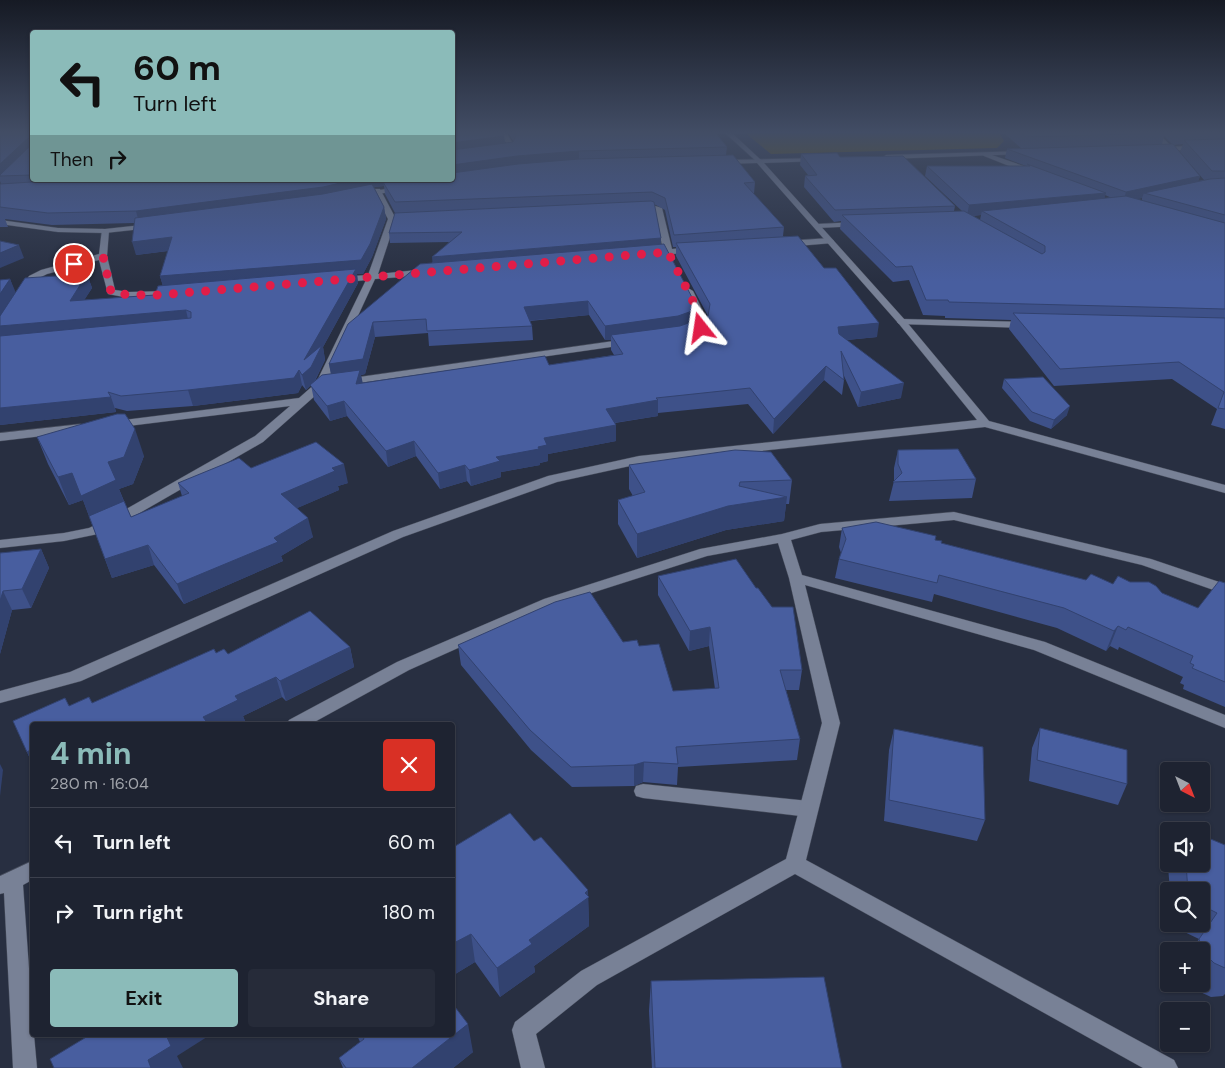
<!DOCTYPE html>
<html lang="en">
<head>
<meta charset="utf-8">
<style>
  :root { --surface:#1e2331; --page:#262b39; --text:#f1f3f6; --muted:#a1a4ab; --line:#3c404d; --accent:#8bbbb9 }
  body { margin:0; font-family:"DM Sans",sans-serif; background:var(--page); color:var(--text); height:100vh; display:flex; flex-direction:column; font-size:19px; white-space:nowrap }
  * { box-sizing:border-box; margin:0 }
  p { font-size:16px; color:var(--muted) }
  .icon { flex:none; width:28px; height:28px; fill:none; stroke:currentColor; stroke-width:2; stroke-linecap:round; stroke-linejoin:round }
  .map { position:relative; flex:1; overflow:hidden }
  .side { position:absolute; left:30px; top:722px; width:425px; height:315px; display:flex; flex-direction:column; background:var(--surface); border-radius:5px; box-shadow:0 1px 4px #0004,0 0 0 1px var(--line) }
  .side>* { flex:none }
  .hud { position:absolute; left:30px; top:30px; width:425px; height:152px; border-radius:5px; box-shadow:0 1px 4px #0004,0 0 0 1px var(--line); background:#8bbbb9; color:#111; overflow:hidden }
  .needle { width:32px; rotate:138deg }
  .tools { position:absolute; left:1160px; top:762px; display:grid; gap:10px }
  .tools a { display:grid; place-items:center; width:50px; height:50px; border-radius:5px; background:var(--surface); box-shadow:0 1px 4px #0004,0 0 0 1px var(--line); font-size:25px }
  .pin { position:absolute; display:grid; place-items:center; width:42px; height:42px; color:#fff; margin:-21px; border:2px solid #fff; border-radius:50%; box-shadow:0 1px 5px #0007 }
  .me { position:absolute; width:55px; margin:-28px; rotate:345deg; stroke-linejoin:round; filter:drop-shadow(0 0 4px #0008) }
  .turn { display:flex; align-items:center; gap:18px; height:105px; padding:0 20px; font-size:22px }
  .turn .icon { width:65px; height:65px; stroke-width:2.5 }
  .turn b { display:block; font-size:35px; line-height:42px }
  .then { display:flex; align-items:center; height:48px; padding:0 20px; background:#0003; gap:10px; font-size:19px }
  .round { display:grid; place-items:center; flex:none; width:52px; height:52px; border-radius:5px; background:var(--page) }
  .summary { display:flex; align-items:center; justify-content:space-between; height:85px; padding:0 20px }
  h1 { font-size:30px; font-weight:700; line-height:38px; color:var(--accent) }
  .cta { display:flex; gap:10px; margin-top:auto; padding:10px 20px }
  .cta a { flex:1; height:58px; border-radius:5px; background:var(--accent); color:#111; font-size:20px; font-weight:700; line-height:58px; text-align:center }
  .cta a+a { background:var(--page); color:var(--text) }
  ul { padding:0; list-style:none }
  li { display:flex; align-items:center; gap:15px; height:70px; padding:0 20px; border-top:1px solid var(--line) }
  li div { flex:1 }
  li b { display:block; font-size:19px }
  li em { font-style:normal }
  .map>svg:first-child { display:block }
  .green { fill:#685701 }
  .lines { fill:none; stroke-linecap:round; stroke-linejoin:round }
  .service-casing { stroke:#454b5a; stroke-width:1 }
  .minor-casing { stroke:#454b5a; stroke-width:1 }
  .tertiary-casing { stroke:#454b5a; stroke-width:1 }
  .service { fill:#788196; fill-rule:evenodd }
  .minor { fill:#788196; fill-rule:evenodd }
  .tertiary { fill:#788196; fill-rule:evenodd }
  .wall { fill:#3e5189; fill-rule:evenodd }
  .shaded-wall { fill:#32426f }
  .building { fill:#485e9f; stroke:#32426f }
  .route { stroke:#e11d48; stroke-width:9; stroke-dasharray:0 16.2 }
</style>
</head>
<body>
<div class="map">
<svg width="1225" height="1068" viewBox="0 0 1225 1068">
  <rect width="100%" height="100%" fill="#282f41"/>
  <path class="green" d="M744,132H999L1004,141L997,148L771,154Z"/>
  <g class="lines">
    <defs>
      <path id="service" d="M643,784L809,801L816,804L818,809L816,814L809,817L643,798L636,796L634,791L636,786Z"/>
      <g id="minor">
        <path d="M499,132H506L515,147L512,151L501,153V151L509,147Z"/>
        <path d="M724,132H731L761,160V162H757Z"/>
        <path d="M1150,132H1157L1182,157V159H1178Z"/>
        <path d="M986,153L1035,170L1036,172L1029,174L984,156L983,155Z"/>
        <path d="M374,189H380L396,219L378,274L427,269L431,272L427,275L375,279L325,387L263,442L124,522L98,534L64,541L0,548V540L64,533L89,528L114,516L255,436L290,406L112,428L108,426L106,424L108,422L299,398L316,383L366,280L339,283L334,280L339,277L368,275L388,219L373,191Z"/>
        <path d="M634,205H652L662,208L672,249L694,247L697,248V252L673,254L675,259L671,262L668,261L665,255H647V251L663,250L655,211L634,209Z"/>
        <path d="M858,222L862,224L861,226L817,228L813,226L817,224Z"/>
        <path d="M102,229L109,231L107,256L115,290L129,292L171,291L174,292V296L129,298L108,294L99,260L47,274L35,280L26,294H20L18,292L29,276L41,270L99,254Z"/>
        <path d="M830,238L834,241L833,243L785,247L781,244L785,241Z"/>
        <path d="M688,288L693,291L707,319L705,330L694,334L689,331L696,326L697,319L683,291Z"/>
        <path d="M902,319L1028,322L1033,325L1028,328L899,324L897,322Z"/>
        <path d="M628,339L632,340L633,342L632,344L345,385L340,382L345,379Z"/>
        <path d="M81,424L87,428L85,431L0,441V433Z"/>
        <path d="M954,512L1151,559L1225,584V594L1142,565L954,520L821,532L791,540L802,575L1045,642L1225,715V728L1034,650L805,585L840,723L806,860L1174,1060L1178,1068H1143L795,874L597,985L536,1034L545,1068H521L512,1030L515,1022L581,971L786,859L822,723L789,578L778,543L707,556L554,605L409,670L309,725H286L289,720L397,662L544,599L700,549L782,534L820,524Z"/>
        <path d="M32,861V880L23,885L32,1010V1035H34L37,1068H13L4,893L0,894V876Z"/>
      </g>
      <g id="tertiary">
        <path d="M1225,145V149L1158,151L1155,149L1158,147Z"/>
        <path d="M1024,151L1026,152V154L886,159L883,157L886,155Z"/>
        <path d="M821,158L822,159L819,161L764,163L905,320L989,421L1225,485V493L985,427L639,464L557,482L403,537L81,681L0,703V691L70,672L393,531L548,476L639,456L977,420L899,324L757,163L721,164L718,162L721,160Z"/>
        <path d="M401,186H404V190L358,197L354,195Z"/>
        <path d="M0,220L58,228L105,229L151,224L155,226L151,228L105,233L58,232L0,224Z"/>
      </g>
    </defs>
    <use href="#service" class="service-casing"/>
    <use href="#minor" class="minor-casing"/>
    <use href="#tertiary" class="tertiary-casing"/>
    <use href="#service" class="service"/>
    <use href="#minor" class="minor"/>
    <use href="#tertiary" class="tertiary"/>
  </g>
  <g class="wall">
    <path d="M0,132H32V180H452L504,136L505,143L513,142V141L508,132H715L727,147L726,155L755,182L754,194L784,227L783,236L877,337L847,340L901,398L858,407L844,376V380L842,395L824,380L773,434L748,404L658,413V416L615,423L616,441L548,454V461L540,463V465L501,472V477L471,486L467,481L440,489L416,456L388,467L347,416L330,421L314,400L311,385L306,390L302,385L298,393L193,406L127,411L115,408L116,412L0,425L10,279L15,293L87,274L92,288L84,300L155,295L163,286L160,276L168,251L136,255L134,223L52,225L5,219L8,227H0V184H1L0,181ZM384,186L385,194L395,213L389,233L390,243L449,242L432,263L329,364L331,374L315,381L325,360L323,347L358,283L357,274H363L372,257L386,219L384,207L374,187ZM654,204L665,210L673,247H676V256L708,316L695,321L661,244V238ZM589,315L605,340H611V350L614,355L549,365L362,383L361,375L365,374L375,337L428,333L429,346L533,340L532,326L530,321Z"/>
    <path d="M1003,132H1225V429L1211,425L1217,409L1172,379L1054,386L1009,329L1011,320L945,318V316L923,315L909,280L893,282L840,229L841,221L834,222L804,187L805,176L808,175L800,165L801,154L840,157L955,206L954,211H962L925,176L927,166H1026L1005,158L1007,149H1022ZM1164,136L1172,144H1162ZM1183,144L1180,152L1204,180L1198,181L1200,176L1173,145ZM1105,195L1112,198L1104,199ZM1142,198V201L1136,199ZM981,215L980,220L972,216Z"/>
    <path d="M1004,379L1067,415L1051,429L1030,421L1002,388Z"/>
    <path d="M37,437L144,456L133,484L119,489L124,501L131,517L182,496L178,483L251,468L348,483L338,486L339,490L297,508L313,537L281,556L283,561L184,604L154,565L112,578L83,500L69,505L48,464Z"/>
    <path d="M898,450L976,479L972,498L889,501L894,481V468Z"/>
    <path d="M629,465L792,480L789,504H786L784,521L726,530L637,558L618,524V500L633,496L629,489Z"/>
    <path d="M842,528L935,540L941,543L1086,580L1113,584L1130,582L1162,593L1198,608L1225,583V707L1183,689L1184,685L1180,683L1183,677L1119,647L1118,650L1110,646L1106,651L1057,628L934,594L932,602L835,578L839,559L841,553L839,547Z"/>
    <path d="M41,549L49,568L31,608L12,610L0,654V553Z"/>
    <path d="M658,576L802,670L799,690H786L800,739L797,760L678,767L677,785L643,782L634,786L572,787L531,750L461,665L458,645L623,642L639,646L673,691L715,689L709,646L689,651L658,595Z"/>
    <path d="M310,611L350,647L354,667L286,701L282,697L243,716L245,721L237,725H32V763L27,752L13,721L65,698L69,706L89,697L92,703L214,649L216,653L224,649L228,654Z"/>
    <path d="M1040,728L1127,784L1118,805L1029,781L1032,748Z"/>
    <path d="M894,729L985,820L977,841L884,821L889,750Z"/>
    <path d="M534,841L588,897L589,926L534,966L535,972L500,997L475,962L452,976V848Z"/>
    <path d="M1225,845V994L1223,996L1211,997L1196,990L1190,984H1201V951H1191L1199,939L1172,926V924H1201V891H1170L1167,854L1169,851V864H1201Z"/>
    <path d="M651,981L842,1068H652L649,1011Z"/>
    <path d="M357,1035H452L473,1052L453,1068H343L339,1058L360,1042Z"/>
  </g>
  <g class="shaded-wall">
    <path d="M504,136L505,147L452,154V143Z"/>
    <path d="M28,138L32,148L0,176V164Z"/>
    <path d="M579,151V162L452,176V165L517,156Z"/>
    <path d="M1200,176L1197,186L1144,193L1142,198L1123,202L1126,192Z"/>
    <path d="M353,180H434L383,182L384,186L374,187L325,198L139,223L136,211Z"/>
    <path d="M1106,193L1103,204L982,211L981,215L967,216L969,205Z"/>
    <path d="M384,207L386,219L372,257L363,274H357L358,283L323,347L325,360L314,382L306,390L302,375L304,360L164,290L160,276Z"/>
    <path d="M172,237L175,250L136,255L132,242Z"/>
    <path d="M661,238V248L433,268L432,257Z"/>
    <path d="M19,245L24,258L0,268V253Z"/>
    <path d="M87,274L92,288L75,315L70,301Z"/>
    <path d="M10,279L16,293L0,316V294Z"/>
    <path d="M588,301L589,315L525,321L524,307Z"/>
    <path d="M696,305L694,325L611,335V340H605V326Z"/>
    <path d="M186,310L189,324L0,341V326Z"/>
    <path d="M373,322L375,337L365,374L361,375L363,384H356L332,379L329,364Z"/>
    <path d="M879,323L877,337L836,341L838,327Z"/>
    <path d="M826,366L824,380L773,434L774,419Z"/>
    <path d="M299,370L302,385L298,393L193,406L188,390Z"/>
    <path d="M904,383L901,398L858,407L861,392Z"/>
    <path d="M111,397L116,412L0,425V408Z"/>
    <path d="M658,400V416L606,424V409Z"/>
    <path d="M344,401L347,416L330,421L327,406Z"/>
    <path d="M1070,406L1067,415L1051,429L1054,420Z"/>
    <path d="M616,425V441L548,454V461L540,463V465L501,472V477L471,486L469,470L496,457L538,447L544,438Z"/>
    <path d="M135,429L144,456L133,484L119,489L126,507L92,524L83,500L69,505L58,477L108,462Z"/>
    <path d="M414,441L416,456L388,467L386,451Z"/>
    <path d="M344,464L348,483L338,486L339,490L286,513L281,494L332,468Z"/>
    <path d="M465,465L467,481L440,489L438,473Z"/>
    <path d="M787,497L784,521L726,530L637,558V534L728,506Z"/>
    <path d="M308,518L313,537L281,556L283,561L184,604L177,584L274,538Z"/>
    <path d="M148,545L154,565L112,578L105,559Z"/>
    <path d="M41,549L49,568L31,608L22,589Z"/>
    <path d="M3,591L12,610L0,654V601Z"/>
    <path d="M1118,626L1110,646L1106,651L1114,631Z"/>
    <path d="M710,627L709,646L689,651L690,631Z"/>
    <path d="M350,647L354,667L286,701L280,681Z"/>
    <path d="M276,677L282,697L243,716L245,721L237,725H198L203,717L235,696Z"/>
    <path d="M32,749V763L27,752Z"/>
    <path d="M644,762L643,782L634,786V765Z"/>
    <path d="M0,764L3,770L0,796Z"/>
    <path d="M588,890L589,926L534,966L535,972L500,997L497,968L529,940Z"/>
    <path d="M471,934L475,962L452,976V944Z"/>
    <path d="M468,1024L473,1052L453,1068H412Z"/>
    <path d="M166,1035H210L177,1056L183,1068H151L148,1060Z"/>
  </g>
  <g class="building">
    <path d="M8,132H32V175L0,176V175L30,146V139L28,138L0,164V133Z"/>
    <path d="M452,132H502L504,136L452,143Z"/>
    <path d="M514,132H715L727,147L579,151L517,156L452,165V150L513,142L516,136Z"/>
    <path d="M1020,132H1165V133L1026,137Z"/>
    <path d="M1225,139V171H1212L1184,140Z"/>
    <path d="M1173,144L1200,176L1126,192L1007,149Z"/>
    <path d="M837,153L840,157L903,156L955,206L835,210L805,176L817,175L801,154Z"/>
    <path d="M733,155L755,182L744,183L784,227L674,235L665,198L652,192L395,202L383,182L401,180H452V173L518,164L579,159Z"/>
    <path d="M1027,164L1106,193L969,205L927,166H1030Z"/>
    <path d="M1225,178V215L1144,193L1210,179Z"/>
    <path d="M64,180H353L323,187L136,211L48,213L0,207V184Z"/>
    <path d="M372,184L384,207L370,244L361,260L160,276L172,237L132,242L135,218L323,194Z"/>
    <path d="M1126,196L1225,223V309L949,302L948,300H926L912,266L896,267L842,215L964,211L1042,254L1045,252V246L982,211Z"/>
    <path d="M651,201L654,202L661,238L432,257L462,232L389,233L395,213Z"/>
    <path d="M798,236L824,268H836L879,323L838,327L839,334L904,383L861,392L841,351L844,380L826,366L774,419L750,388L656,398L658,400L606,409L616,425L544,438L547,445L538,447L539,449L496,457L500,461L469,470L465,465L438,473L414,441L386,451L344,401L327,406L310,385L322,375L360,370L356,384L545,356L549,365L623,354L611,335L680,326L708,316L710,304L676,243Z"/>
    <path d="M0,241L19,245L0,253Z"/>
    <path d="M664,244L696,305L695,310L678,316L605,326L588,301L524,307L532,326L427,331L426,319L373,322L363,359L329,364L348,324L420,264Z"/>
    <path d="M356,269L304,360L322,345L311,367L302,375L299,370L294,378L188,390L121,396L108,392L111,397L0,408V336L191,318V312L186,310L0,326V316L25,278L87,274L70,301L155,295L158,286Z"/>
    <path d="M10,279L0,294V280Z"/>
    <path d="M1013,313L1225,318V409L1218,408L1224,392L1179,362L1060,369Z"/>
    <path d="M1043,377L1070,406L1054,420L1032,412L1004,379Z"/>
    <path d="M117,414H125L135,429L124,457L108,462L116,480L81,496L72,473L58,477L37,437Z"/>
    <path d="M316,442L344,464L332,468L335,471L281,494L308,518L274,538L278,542L177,584L148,545L105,559L89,516L124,501L131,517L189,493L178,483L239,458L251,468Z"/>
    <path d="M958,449L976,479L893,482L902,473L898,464V450Z"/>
    <path d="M735,450L771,452L792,480L740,482L739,486L787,497L728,506L637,534L618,500L645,492L629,465Z"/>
    <path d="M876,522L936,536L935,540L942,541L941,543L1086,580L1091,574L1113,584L1118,576L1130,582H1149L1156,586L1162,593L1198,608L1219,581L1225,583V682L1192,668L1194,665L1190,663L1193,656L1128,627L1126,630L1118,626L1114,631L1064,608L939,575L937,583L839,559L846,539L842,528Z"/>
    <path d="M41,549L22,589L3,591L0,601V553Z"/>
    <path d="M736,559L756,588H758L772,607H793L802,670H780L800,739L676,747L678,764L644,762L634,765L571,767L530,730L458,645L555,602L590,592L623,642L637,640L639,646L659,644L673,691L719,688L710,627L690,631L658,576Z"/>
    <path d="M310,611L350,647L280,681L276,677L235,696L238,700L203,717L206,721L198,725H32V749L27,752L13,721L65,698L69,706L89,697L92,703L214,649L216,653L224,649L228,654Z"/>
    <path d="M1040,728L1127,750V784L1037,760Z"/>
    <path d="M894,729L983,747L985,820L889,800Z"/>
    <path d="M510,813L534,841L541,837L588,890L585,893L589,897L529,940L532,944L497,968L471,934L452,944V848Z"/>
    <path d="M1182,827L1193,831H1183Z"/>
    <path d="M1201,835L1225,845V968L1214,963L1203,952L1199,939L1217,913L1201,905V891H1188L1186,864H1201Z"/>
    <path d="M824,977L842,1068H655L651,981Z"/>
    <path d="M452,1003L468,1024L412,1068H346L339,1058L364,1039L362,1035H452Z"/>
    <path d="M88,1035H166L171,1046L148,1060L151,1068H54L50,1059L88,1036Z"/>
  </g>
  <linearGradient id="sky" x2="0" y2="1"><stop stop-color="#161a24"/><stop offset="0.47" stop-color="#424d65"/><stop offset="1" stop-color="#424d65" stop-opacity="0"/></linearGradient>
  <rect width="1225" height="282" fill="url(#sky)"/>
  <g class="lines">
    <path class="route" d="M74,264L103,256L111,292L129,295H158L668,252L702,319L701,328"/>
  </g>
</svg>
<div class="tools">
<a><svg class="needle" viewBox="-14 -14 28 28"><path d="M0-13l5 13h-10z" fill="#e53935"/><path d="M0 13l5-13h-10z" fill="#a1a4ab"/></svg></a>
<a><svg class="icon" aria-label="sound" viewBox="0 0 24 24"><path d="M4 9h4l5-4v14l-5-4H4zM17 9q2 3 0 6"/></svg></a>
<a><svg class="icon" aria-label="search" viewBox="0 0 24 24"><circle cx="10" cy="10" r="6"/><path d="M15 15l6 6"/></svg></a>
<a>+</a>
<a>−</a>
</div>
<div class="pin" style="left:74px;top:264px;background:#d93025"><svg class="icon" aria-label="arrive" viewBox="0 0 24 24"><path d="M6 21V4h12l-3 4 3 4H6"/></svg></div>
<svg class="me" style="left:701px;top:328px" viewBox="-20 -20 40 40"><path d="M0-17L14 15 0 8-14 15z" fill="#e11d48" stroke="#fff" stroke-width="4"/></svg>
<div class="hud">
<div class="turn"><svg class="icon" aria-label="left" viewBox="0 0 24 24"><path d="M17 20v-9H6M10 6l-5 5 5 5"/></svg><div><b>60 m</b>Turn left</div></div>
<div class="then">Then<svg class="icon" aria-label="right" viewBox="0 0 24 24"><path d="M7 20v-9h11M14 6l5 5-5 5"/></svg></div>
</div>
<section class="side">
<div class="summary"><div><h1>4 min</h1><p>280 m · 16:04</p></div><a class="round" style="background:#d93025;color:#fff"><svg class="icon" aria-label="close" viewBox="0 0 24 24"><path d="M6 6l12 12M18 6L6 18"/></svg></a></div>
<ul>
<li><svg class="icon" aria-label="left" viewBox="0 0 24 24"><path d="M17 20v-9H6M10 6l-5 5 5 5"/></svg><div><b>Turn left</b></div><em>60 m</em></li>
<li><svg class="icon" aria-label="right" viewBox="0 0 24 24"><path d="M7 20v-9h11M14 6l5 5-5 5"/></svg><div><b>Turn right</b></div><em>180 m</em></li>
</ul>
<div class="cta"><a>Exit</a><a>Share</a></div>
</section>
</div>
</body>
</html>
